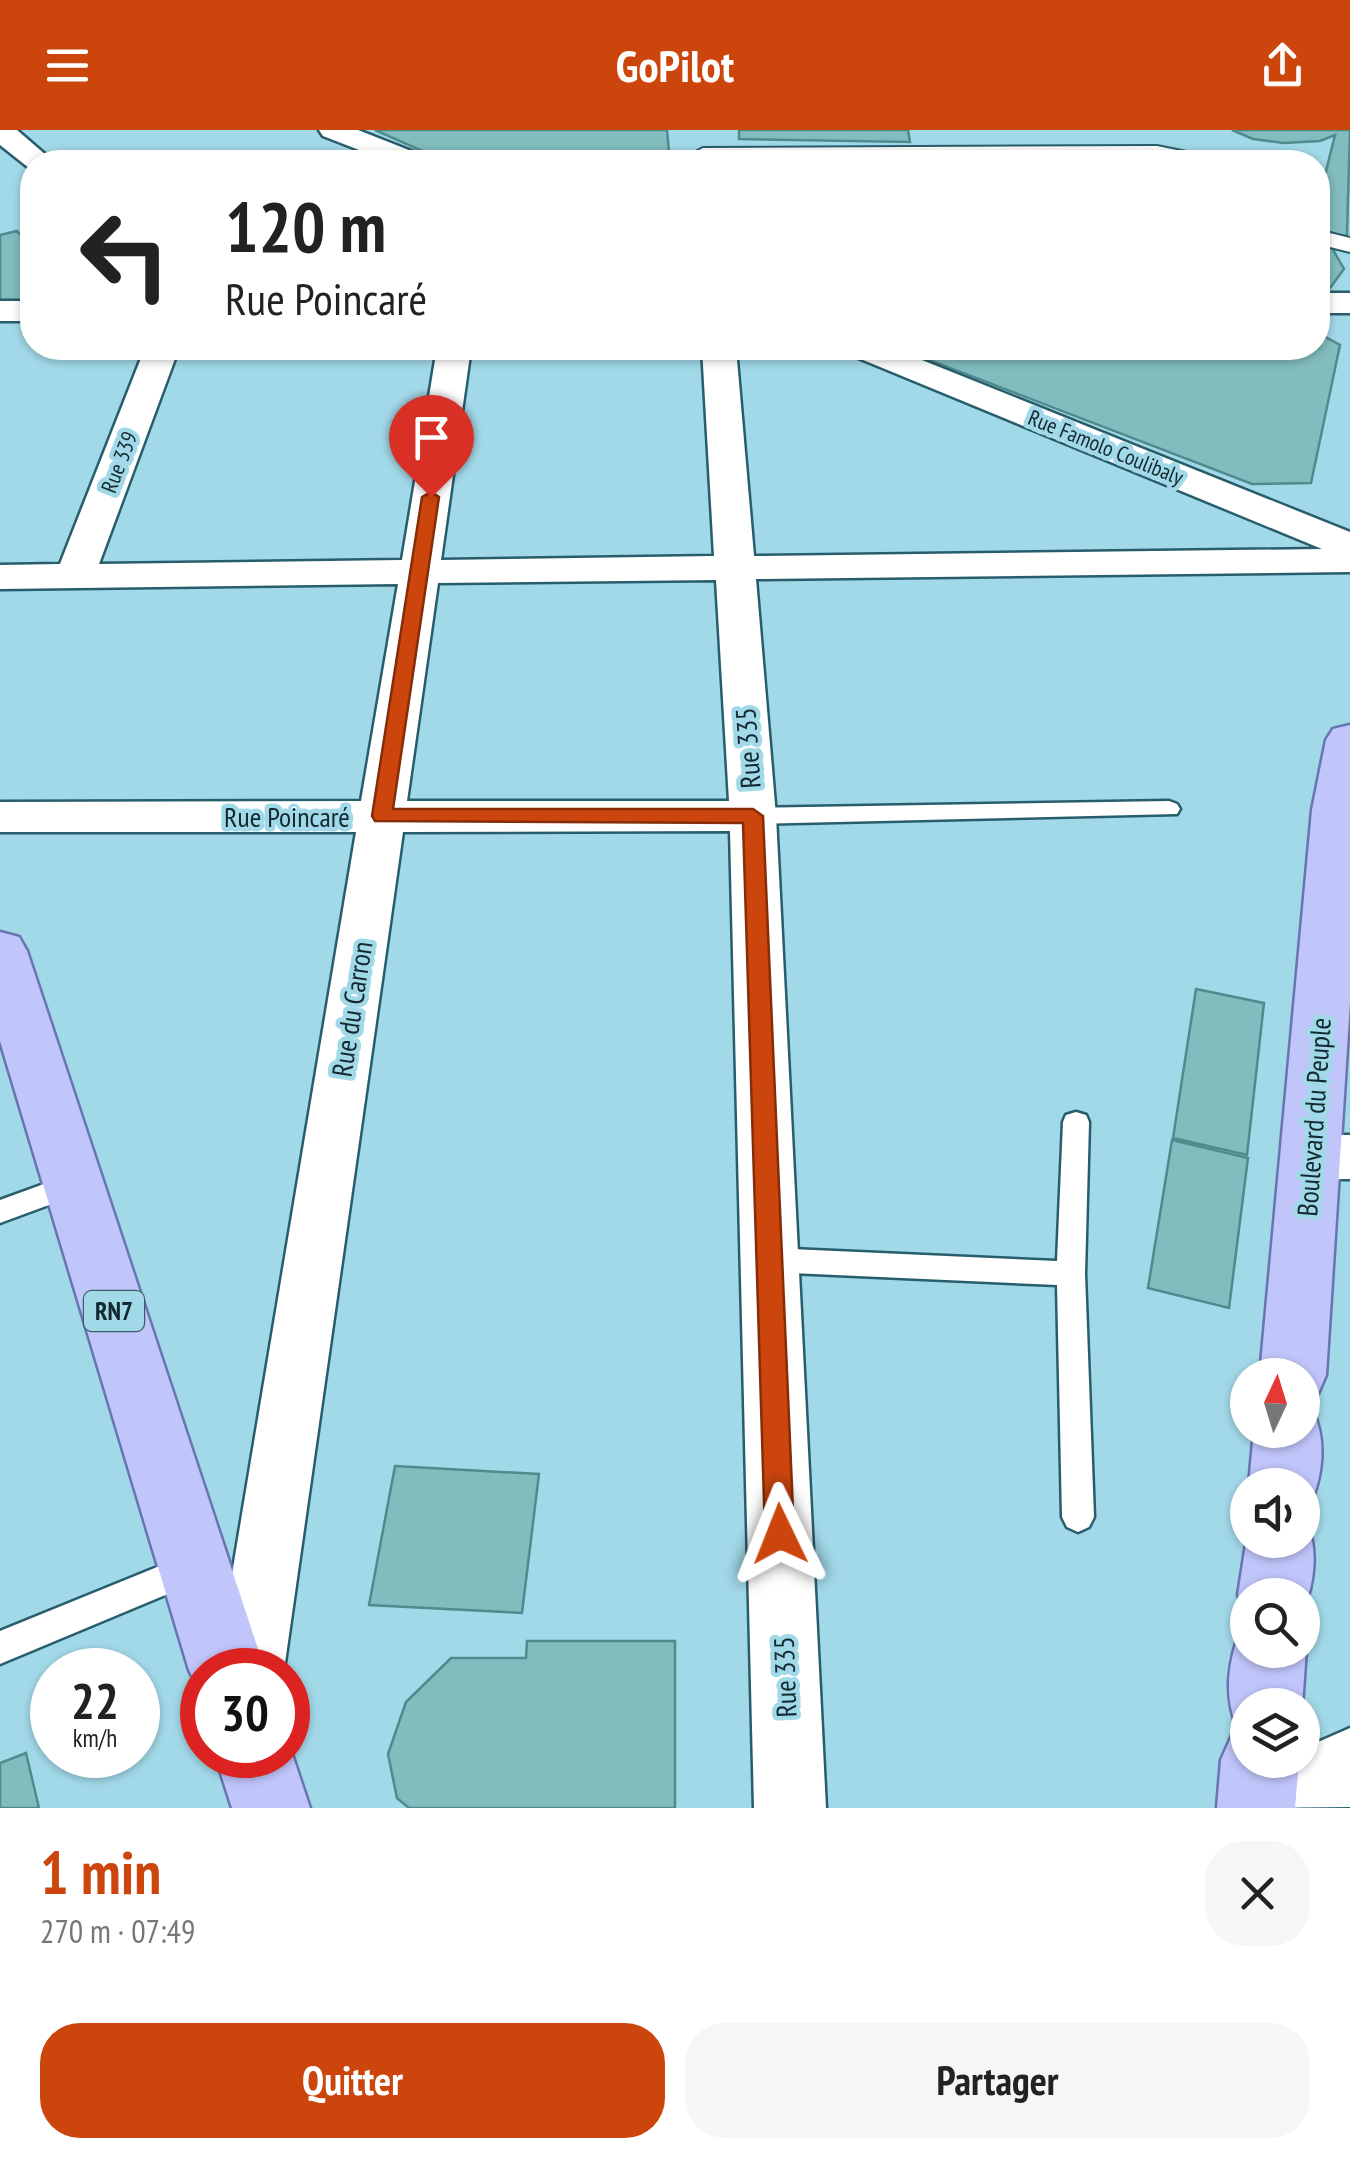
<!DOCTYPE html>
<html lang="fr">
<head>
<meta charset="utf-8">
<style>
  :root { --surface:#fff; --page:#f6f6f6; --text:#222; --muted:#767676; --accent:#cc450c }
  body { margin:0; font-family:"PT Sans Narrow",sans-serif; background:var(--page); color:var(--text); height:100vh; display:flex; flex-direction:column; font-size:38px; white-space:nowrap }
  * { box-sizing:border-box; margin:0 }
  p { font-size:32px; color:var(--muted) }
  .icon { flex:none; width:55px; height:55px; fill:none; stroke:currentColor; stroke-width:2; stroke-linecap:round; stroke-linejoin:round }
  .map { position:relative; height:1678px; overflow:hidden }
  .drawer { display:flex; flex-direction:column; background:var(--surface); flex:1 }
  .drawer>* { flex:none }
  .hud { position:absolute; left:20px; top:20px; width:1310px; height:210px; border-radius:40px; box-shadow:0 2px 8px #0004; background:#fff; color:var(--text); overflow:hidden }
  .needle { width:65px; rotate:4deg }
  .fabs { position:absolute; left:1230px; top:1228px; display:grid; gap:20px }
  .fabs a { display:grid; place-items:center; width:90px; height:90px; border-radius:50%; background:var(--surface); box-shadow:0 2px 8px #0004; font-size:50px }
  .speed { position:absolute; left:30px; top:1518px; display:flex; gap:20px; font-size:50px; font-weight:700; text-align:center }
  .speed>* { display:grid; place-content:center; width:130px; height:130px; border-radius:50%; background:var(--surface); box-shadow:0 2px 8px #0004; line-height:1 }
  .speed small { font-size:25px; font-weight:400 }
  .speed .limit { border:15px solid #d22; background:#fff; color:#111 }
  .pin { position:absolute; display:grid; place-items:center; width:85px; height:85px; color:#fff; margin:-102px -42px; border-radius:50% 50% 50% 0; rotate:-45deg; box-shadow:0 0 10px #0007 }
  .pin .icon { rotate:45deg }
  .me { position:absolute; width:110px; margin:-55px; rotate:358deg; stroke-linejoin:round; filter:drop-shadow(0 0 8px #0008) }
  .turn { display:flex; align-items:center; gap:35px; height:210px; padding:0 40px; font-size:45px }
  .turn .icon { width:130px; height:130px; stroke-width:2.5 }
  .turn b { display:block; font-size:70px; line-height:85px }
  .round { display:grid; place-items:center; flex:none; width:105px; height:105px; border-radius:40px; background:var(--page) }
  .headline { display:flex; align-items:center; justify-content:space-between; height:170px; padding:0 40px }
  h1 { font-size:60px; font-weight:700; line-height:75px; color:var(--accent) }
  .button { display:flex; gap:20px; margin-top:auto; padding:20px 40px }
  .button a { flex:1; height:115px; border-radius:40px; background:var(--accent); color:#fff; font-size:40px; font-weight:700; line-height:115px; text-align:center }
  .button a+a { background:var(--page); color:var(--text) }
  header { display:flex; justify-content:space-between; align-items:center; height:130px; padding:0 40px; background:var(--accent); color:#fff; font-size:45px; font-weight:700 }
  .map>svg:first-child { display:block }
  .building { fill:#82bcbe; stroke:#518a8d; stroke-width:2.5 }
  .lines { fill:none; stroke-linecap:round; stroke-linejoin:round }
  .service-casing { stroke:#285d6b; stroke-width:5 }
  .pedestrian-casing { stroke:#285d6b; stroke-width:4 }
  .minor-casing { stroke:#285d6b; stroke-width:5 }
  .tertiary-casing { stroke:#285d6b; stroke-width:5 }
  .primary-casing { stroke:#6875b1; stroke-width:5 }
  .service { fill:#fff; fill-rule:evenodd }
  .pedestrian { fill:#fff; fill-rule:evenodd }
  .minor { fill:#fff; fill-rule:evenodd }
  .tertiary { fill:#fff; fill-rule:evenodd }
  .primary { fill:#c0c5fa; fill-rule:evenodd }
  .route { fill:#cc450c; stroke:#852d08; stroke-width:2.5 }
  .labels { text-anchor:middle; stroke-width:9; stroke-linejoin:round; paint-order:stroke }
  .far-street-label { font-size:22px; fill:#13292f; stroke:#a2d9e9 }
  .shield { fill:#a2d9e9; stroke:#3e5e67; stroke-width:2.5 }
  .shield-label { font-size:25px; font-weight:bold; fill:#13292f }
  .street-label { font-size:28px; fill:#13292f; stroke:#a2d9e9 }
</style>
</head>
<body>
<header><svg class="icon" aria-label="menu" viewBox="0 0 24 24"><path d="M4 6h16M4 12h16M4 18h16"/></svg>GoPilot<svg class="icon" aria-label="share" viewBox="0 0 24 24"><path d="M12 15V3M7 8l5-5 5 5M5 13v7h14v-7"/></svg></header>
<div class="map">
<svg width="1350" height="1678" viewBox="0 0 1350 1678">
  <rect width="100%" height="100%" fill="#a2d9e9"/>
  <g class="building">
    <path d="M375,0H667L670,32H447Z"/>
    <path d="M739,0H908L910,12L739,9Z"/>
    <path d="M1232,0H1350L1347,106L1318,103V73L1335,5L1320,11L1284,13L1253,9Z"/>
    <path d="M17,101L32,116V171H0V105Z"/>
    <path d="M1318,113L1332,118L1344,139L1330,158H1318Z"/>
    <path d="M1318,203L1340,215L1311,353L1252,354L919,226L924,218H1318Z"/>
    <path d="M1196,859L1264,873L1247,1025L1173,1008Z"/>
    <path d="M1172,1010L1248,1028L1229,1178L1148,1158Z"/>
    <path d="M395,1336L539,1344L522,1483L369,1475Z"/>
    <path d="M527,1511H675V1678H409L397,1668L388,1624L406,1572L451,1528H526Z"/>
    <path d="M26,1623L39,1678H0V1633Z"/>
  </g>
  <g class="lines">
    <defs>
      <g id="service">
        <path d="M1169,671L1177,674L1180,679L1177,684L753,694L741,686L753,678Z"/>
        <path d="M1076,982L1086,985L1089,992L1085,1144L1094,1387L1089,1397L1078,1402L1067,1397L1062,1387L1057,1155L769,1142L759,1138L755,1130L759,1122L769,1118L1057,1131L1063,992L1066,985Z"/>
        <path d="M74,1043L84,1046L88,1054L84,1062L0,1093V1070Z"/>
        <path d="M194,1422L206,1426L210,1437L206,1448L0,1534V1501Z"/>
      </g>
      <g id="pedestrian">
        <path d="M1157,16L1211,27L1214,32L1157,28L703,30L692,24L703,18Z"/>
        <path d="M1318,100L1350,108V122L1318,114Z"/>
      </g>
      <g id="minor">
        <path d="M0,0H17L54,32H32V39L29,38L0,15Z"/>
        <path d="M319,0H358L424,26L429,32H390L323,6Z"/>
        <rect x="1318" y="163" width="32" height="20"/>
        <rect x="0" y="171" width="32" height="20"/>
        <path d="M145,218H179L99,434L402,430L437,218H471L441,430L714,426L702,218H736L754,426L1322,419L851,225L846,218H892L1350,402V442L756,449L776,686L826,1678H754L730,701L403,702L284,1540H216L356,702H0V672L361,671L398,454L0,459V435L60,434ZM716,450L729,671H407L438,453Z"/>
        <path d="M1312,1005H1350V1049H1312L1293,1042L1285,1027L1293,1012Z"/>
      </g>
      <path id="tertiary" d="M1350,1598V1677L1222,1678L1233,1650L1277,1630H1302V1619Z"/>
      <g id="primary">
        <path d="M1350,595V872L1326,1245L1317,1266L1302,1271V1245H1260L1312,680L1326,610L1333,599Z"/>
        <path d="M0,802L19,807L27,821L265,1540H202V1567L189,1540L0,911Z"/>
        <path d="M1302,1275L1312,1279C1327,1310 1323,1346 1309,1377L1302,1380V1355H1249L1254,1300H1302Z"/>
        <path d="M1302,1386C1320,1413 1315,1453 1302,1483V1465H1248V1488L1238,1465L1248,1401V1410H1302Z"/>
        <path d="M1248,1492V1520H1302V1511L1306,1520L1302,1576L1248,1575V1630H1299L1295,1678H1217L1221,1630L1233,1603L1238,1600C1223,1565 1228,1530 1243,1494Z"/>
        <path d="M288,1612L310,1678H232L215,1625H288Z"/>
      </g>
    </defs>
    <use href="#service" class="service-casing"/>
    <use href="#pedestrian" class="pedestrian-casing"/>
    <use href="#minor" class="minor-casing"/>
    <use href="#tertiary" class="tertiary-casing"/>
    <use href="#primary" class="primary-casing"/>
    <use href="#service" class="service"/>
    <use href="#pedestrian" class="pedestrian"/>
    <use href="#minor" class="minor"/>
    <use href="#tertiary" class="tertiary"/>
    <use href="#primary" class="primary"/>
  </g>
  <path class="route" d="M431,362L439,367L393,679H753L763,686L794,1404L790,1414L780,1418L769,1414L765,1404L743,693L375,691L372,686L422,367Z"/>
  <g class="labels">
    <g class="far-street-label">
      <text transform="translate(1106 317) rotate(22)" y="8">Rue Famolo Coulibaly</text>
      <text transform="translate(119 332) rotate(-69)" y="8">Rue 339</text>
    </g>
    <rect class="shield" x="84" y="1161" width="60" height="40" rx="8"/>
    <g class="shield-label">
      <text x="114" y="1190">RN7</text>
    </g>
    <g class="street-label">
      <text transform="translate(748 618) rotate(-94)" y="10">Rue 335</text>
      <text x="287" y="697">Rue Poincaré</text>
      <text transform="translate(352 879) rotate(-81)" y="10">Rue du Carron</text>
      <text transform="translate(1314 987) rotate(-86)" y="10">Boulevard du Peuple</text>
      <text transform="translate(785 1547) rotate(-92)" y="10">Rue 335</text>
    </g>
  </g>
</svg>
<div class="fabs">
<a><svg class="needle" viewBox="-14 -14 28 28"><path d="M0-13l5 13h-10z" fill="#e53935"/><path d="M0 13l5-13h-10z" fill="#767676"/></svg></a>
<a><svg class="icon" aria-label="sound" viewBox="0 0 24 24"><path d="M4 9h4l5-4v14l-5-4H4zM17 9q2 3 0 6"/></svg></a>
<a><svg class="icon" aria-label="search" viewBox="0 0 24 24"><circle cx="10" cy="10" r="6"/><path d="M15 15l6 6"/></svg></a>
<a><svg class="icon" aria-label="layers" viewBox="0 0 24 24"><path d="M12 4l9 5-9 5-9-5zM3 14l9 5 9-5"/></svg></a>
</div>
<div class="speed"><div>22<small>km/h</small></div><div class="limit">30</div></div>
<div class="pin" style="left:431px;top:367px;background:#d93025"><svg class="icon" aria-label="arrive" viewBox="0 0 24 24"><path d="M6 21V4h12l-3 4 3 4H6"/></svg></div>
<svg class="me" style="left:780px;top:1404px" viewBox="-20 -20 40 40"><path d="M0-17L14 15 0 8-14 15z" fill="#cc450c" stroke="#fff" stroke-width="4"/></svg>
<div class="hud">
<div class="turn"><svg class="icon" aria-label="left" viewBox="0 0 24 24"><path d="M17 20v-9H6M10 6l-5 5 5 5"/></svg><div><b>120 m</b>Rue Poincaré</div></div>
</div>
</div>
<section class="drawer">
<div class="headline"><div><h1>1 min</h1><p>270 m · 07:49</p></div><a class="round"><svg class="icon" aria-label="close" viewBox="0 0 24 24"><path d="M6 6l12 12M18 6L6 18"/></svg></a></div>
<div class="button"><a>Quitter</a><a>Partager</a></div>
</section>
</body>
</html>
